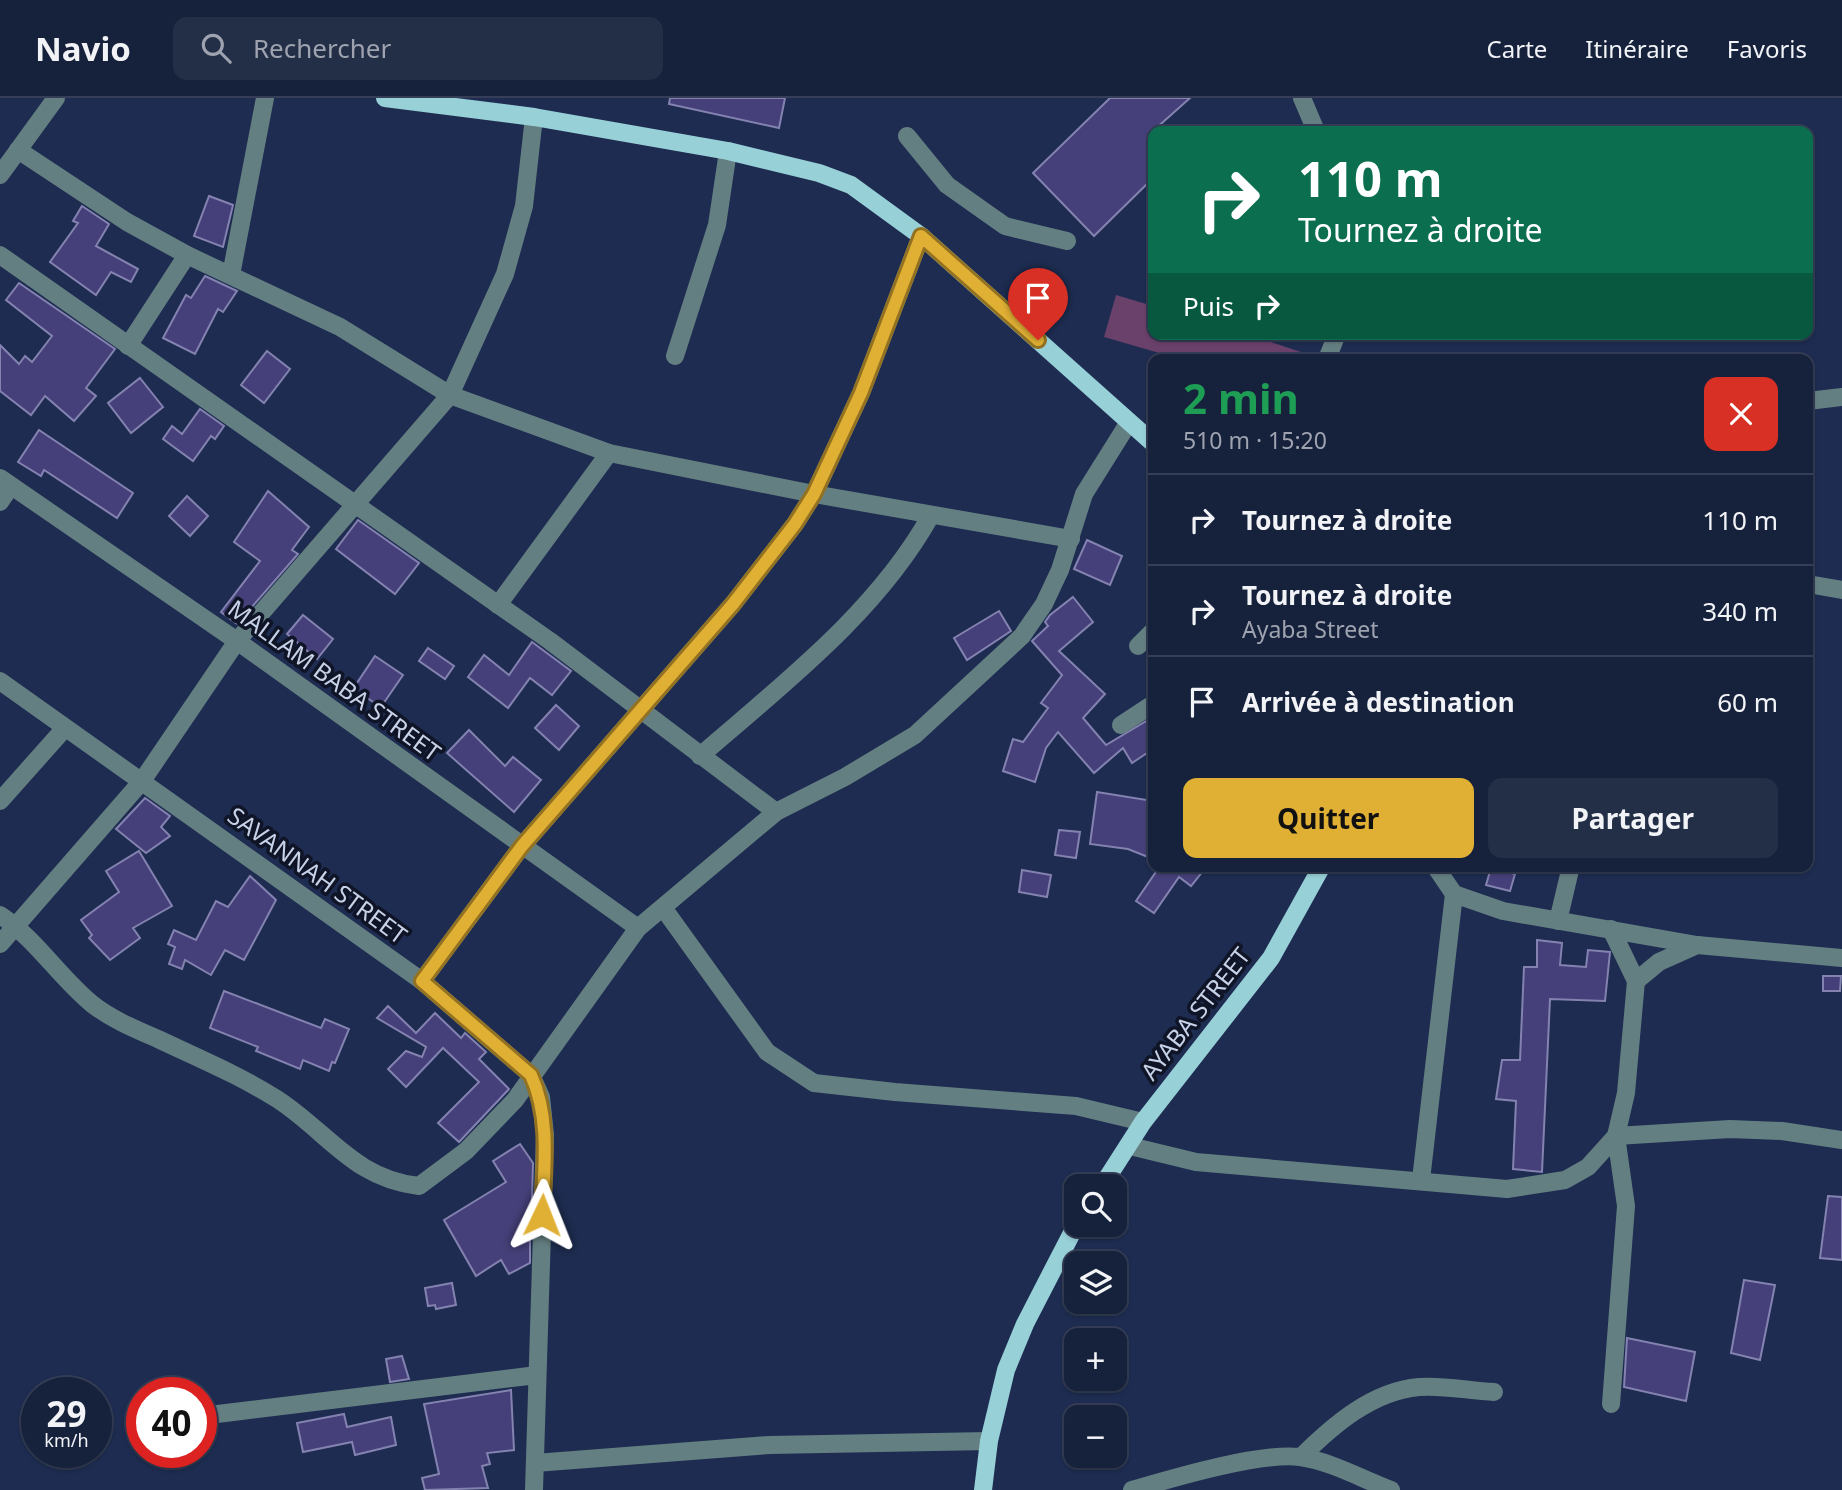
<!DOCTYPE html>
<html lang="fr">
<head>
<meta charset="utf-8">
<style>
  :root { --surface:#16213c; --page:#232e47; --text:#f1f3f6; --muted:#9ea3af; --line:#353e56; --accent:#e0b034 }
  body { margin:0; font-family:"Noto Sans",sans-serif; background:var(--page); color:var(--text); height:100vh; display:flex; flex-direction:column; font-size:26px; white-space:nowrap }
  * { box-sizing:border-box; margin:0 }
  p { font-size:23px; color:var(--muted) }
  .icon { flex:none; width:38px; height:38px; fill:none; stroke:currentColor; stroke-width:2; stroke-linecap:round; stroke-linejoin:round }
  .map { position:relative; flex:1; overflow:hidden }
  .details { position:absolute; left:1148px; top:256px; width:665px; height:518px; display:flex; flex-direction:column; background:var(--surface); border-radius:14px; box-shadow:0 2px 5px #0004,0 0 0 2px var(--line) }
  .details>* { flex:none }
  .top-card { position:absolute; left:1148px; top:28px; width:665px; height:214px; border-radius:14px; box-shadow:0 2px 5px #0004,0 0 0 2px var(--line); background:#0b6e4f; color:#fff; overflow:hidden }
  .tools { position:absolute; left:1064px; top:1076px; display:grid; gap:14px }
  .tools a { display:grid; place-items:center; width:63px; height:63px; border-radius:14px; background:var(--surface); box-shadow:0 2px 5px #0004,0 0 0 2px var(--line); font-size:35px }
  .speed { position:absolute; left:21px; top:1279px; display:flex; gap:14px; font-size:35px; font-weight:700; text-align:center }
  .speed>* { display:grid; place-content:center; width:91px; height:91px; border-radius:50%; background:var(--surface); box-shadow:0 2px 5px #0004,0 0 0 2px var(--line); line-height:1 }
  .speed small { font-size:18px; font-weight:400 }
  .speed .limit { border:10px solid #d22; background:#fff; color:#111 }
  .pin { position:absolute; display:grid; place-items:center; width:60px; height:60px; color:#fff; margin:-72px -30px; border-radius:50% 50% 50% 0; rotate:-45deg; box-shadow:0 0 7px #0007 }
  .pin .icon { rotate:45deg }
  .me { position:absolute; width:77px; margin:-38px; rotate:2deg; stroke-linejoin:round; filter:drop-shadow(0 0 5px #0008) }
  .turn { display:flex; align-items:center; gap:24px; height:147px; padding:0 35px; font-size:32px }
  .turn .icon { width:91px; height:91px; stroke-width:2.5 }
  .turn b { display:block; font-size:49px; line-height:60px }
  .then { display:flex; align-items:center; height:66px; padding:0 35px; background:#0003; gap:14px; font-size:26px }
  .round { display:grid; place-items:center; flex:none; width:74px; height:74px; border-radius:14px; background:var(--page) }
  .overview { display:flex; align-items:center; justify-content:space-between; height:119px; padding:0 35px }
  h1 { font-size:42px; font-weight:700; line-height:52px; color:#1e9e55 }
  .cta { display:flex; gap:14px; margin-top:auto; padding:14px 35px }
  .cta a { flex:1; height:80px; border-radius:14px; background:var(--accent); color:#111; font-size:28px; font-weight:700; line-height:80px; text-align:center }
  .cta a+a { background:var(--page); color:var(--text) }
  ul { padding:0; list-style:none }
  li { display:flex; align-items:center; gap:21px; height:91px; padding:0 35px; border-top:2px solid var(--line) }
  li div { flex:1 }
  li b { display:block; font-size:26px }
  li em { font-style:normal }
  header { display:flex; align-items:center; gap:42px; box-sizing:border-box; height:98px; padding:0 35px; background:var(--surface); border-bottom:2px solid var(--line) }
  header strong { font-size:33px }
  nav { display:flex; gap:38px; margin-inline-start:auto; font-size:24px }
  .search { width:490px; height:63px; background:var(--page); display:flex; align-items:center; gap:18px; box-sizing:border-box; padding:0 24px; border-radius:14px; color:var(--muted); font-size:26px }
  .map>svg:first-child { display:block }
  .green { fill:#6a416b }
  .building { fill:#454079; stroke:#8482b0; stroke-width:2 }
  .lines { fill:none; stroke-linecap:round; stroke-linejoin:round }
  .minor { stroke:#647f82; stroke-width:18 }
  .major { stroke:#98d0d8; stroke-width:18 }
  .route-casing { stroke:#927222; stroke-width:18 }
  .route { stroke:#e0b034; stroke-width:12 }
  .labels { text-anchor:middle; stroke-width:7; stroke-linejoin:round; paint-order:stroke }
  .street-label { font-size:24px; fill:#c7d2e9; stroke:#0f1526 }
</style>
</head>
<body>
<header>
<strong>Navio</strong>
<div class="search"><svg class="icon" aria-label="search" viewBox="0 0 24 24"><circle cx="10" cy="10" r="6"/><path d="M15 15l6 6"/></svg>Rechercher</div>
<nav><a>Carte</a><a>Itinéraire</a><a>Favoris</a></nav>
</header>
<div class="map">
<svg width="1842" height="1392" viewBox="0 0 1842 1392">
  <rect width="100%" height="100%" fill="#1d2c50"/>
  <path class="green" d="M1116,197L1153,208V236H1246L1301,254L1298,261H1180L1104,239Z"/>
  <g class="building">
    <path d="M670,0H785L779,30L669,6Z"/>
    <path d="M1110,0H1190L1153,33V80L1094,138L1033,75Z"/>
    <path d="M209,98L233,107L223,149L194,138Z"/>
    <path d="M82,108L109,126L96,148L138,171L131,184L111,174L96,197L50,164L78,125L73,123Z"/>
    <path d="M205,178L237,193L223,214L218,211L195,256L163,240L186,197L191,200Z"/>
    <path d="M19,185L115,251L86,290L96,298L74,323L45,298L31,317L0,293V247L19,266L25,258L32,264L52,238L6,202Z"/>
    <path d="M267,253L290,271L264,305L241,287Z"/>
    <path d="M140,280L163,309L131,335L108,305Z"/>
    <path d="M200,311L224,328L215,341L211,338L193,363L163,341L172,328L182,336Z"/>
    <path d="M39,332L133,395L117,420L44,372L41,378L18,364Z"/>
    <path d="M268,393L309,429L292,452L298,456L237,526L221,514L260,463L234,444Z"/>
    <path d="M187,398L208,418L190,438L169,418Z"/>
    <path d="M358,422L419,465L395,496L336,451Z"/>
    <path d="M1087,442L1122,458L1110,487L1074,471Z"/>
    <path d="M1073,499L1093,524L1059,553L1105,596L1083,620L1106,647L1153,619V651L1132,665L1123,650L1094,675L1058,634L1046,650L1035,684L1003,673L1013,641L1023,644L1048,610L1041,605L1062,577L1032,543L1048,528L1045,524L1050,517Z"/>
    <path d="M999,513L1011,533L967,562L954,540Z"/>
    <path d="M303,517L333,541L317,561L287,536Z"/>
    <path d="M532,544L571,573L552,597L530,580L508,610L468,579L484,557L509,577Z"/>
    <path d="M428,550L454,568L445,581L419,563Z"/>
    <path d="M375,558L403,577L381,609L353,591Z"/>
    <path d="M556,607L579,628L559,652L535,630Z"/>
    <path d="M469,632L505,668L513,659L541,682L514,714L447,655Z"/>
    <path d="M1097,694L1153,703V761L1128,751L1090,746Z"/>
    <path d="M145,700L170,718L161,729L170,738L146,755L116,731Z"/>
    <path d="M1059,732L1080,734L1076,760L1055,757Z"/>
    <path d="M139,753L172,808L133,830L140,840L110,862L89,840L92,837L81,822L119,794L106,773Z"/>
    <path d="M1160,768H1207L1191,788L1179,779L1154,815L1136,803Z"/>
    <path d="M1491,770L1515,776L1510,793L1486,787Z"/>
    <path d="M1022,772L1051,777L1047,799L1019,794Z"/>
    <path d="M250,778L276,802L244,862L225,852L211,877L185,862L182,871L169,866L175,849L168,846L174,832L196,842L216,803L228,809Z"/>
    <path d="M1537,842L1562,845L1560,867L1586,869L1588,852L1610,854L1605,903L1550,901L1542,1074L1513,1071L1516,1003L1496,1001L1502,962H1520L1524,869H1537Z"/>
    <path d="M1823,878H1841L1840,893H1823Z"/>
    <path d="M224,893L321,930L325,921L349,931L335,965L332,964L329,973L303,962L300,971L256,953L258,949L210,930Z"/>
    <path d="M388,908L416,935L435,915L461,940L465,935L486,954L479,961L509,991L459,1044L438,1025L479,984L443,950L406,989L388,971L406,953L422,959L426,949L377,920Z"/>
    <path d="M520,1046L533,1065L531,1136L527,1137L530,1144V1165L509,1176L501,1162L476,1178L444,1122L506,1084L493,1063Z"/>
    <path d="M1828,1098L1842,1099V1162L1820,1160Z"/>
    <path d="M1744,1182L1775,1187L1760,1262L1731,1255Z"/>
    <path d="M452,1185L456,1207L436,1211L435,1207L428,1208L425,1190Z"/>
    <path d="M1627,1240L1695,1254L1686,1303L1624,1289Z"/>
    <path d="M402,1258L409,1281L390,1284L386,1261Z"/>
    <path d="M511,1292L514,1352L487,1355L490,1366L482,1368L488,1390L425,1392L422,1380L439,1376L424,1306Z"/>
    <path d="M344,1316L347,1329L391,1319L396,1347L355,1357L352,1344L303,1354L297,1325Z"/>
  </g>
  <g class="lines">
    <g class="minor">
      <path d="M1302,0L1316,33"/>
      <path d="M907,38L947,87L1005,128L1067,143"/>
      <path d="M18,52L127,124L187,157L340,229L450,297L609,355L814,396L1071,441"/>
      <path d="M0,77L56,0"/>
      <path d="M0,157L550,543L776,714"/>
      <path d="M231,177L265,0"/>
      <path d="M128,248L187,157"/>
      <path d="M675,258L717,127L728,53"/>
      <path d="M1327,261L1337,236"/>
      <path d="M1808,303L1842,299"/>
      <path d="M0,380L237,543L638,830"/>
      <path d="M0,404L11,388"/>
      <path d="M1808,486L1842,492"/>
      <path d="M498,507L609,355"/>
      <path d="M1138,548L1153,533"/>
      <path d="M0,583L422,883L531,977L541,999L545,1037L534,1392"/>
      <path d="M1121,627L1153,606"/>
      <path d="M700,658C783,586 877,514 931,417"/>
      <path d="M0,703L65,630"/>
      <path d="M1435,768L1454,796L1503,813L1697,847L1842,860"/>
      <path d="M664,811L767,954L814,985L895,994L1076,1008L1143,1024"/>
      <path d="M0,817C36,841 59,879 92,906C111,921 135,931 158,941C198,960 239,977 277,1001C328,1034 354,1081 419,1088L466,1053L515,1002L638,830L776,714L845,679L915,637L1022,538L1044,506L1060,472L1084,396L1129,324"/>
      <path d="M1558,823L1571,768"/>
      <path d="M1611,831L1636,883"/>
      <path d="M0,846L142,683L237,543L450,297L505,176L524,108L534,19"/>
      <path d="M422,883L522,748L733,506L795,426L814,396L861,295L921,138"/>
      <path d="M1130,1048L1196,1064L1507,1091L1565,1082L1588,1069L1616,1038L1730,1031L1782,1033L1842,1042"/>
      <path d="M1421,1082L1454,796"/>
      <path d="M1611,1306L1626,1108L1616,1038L1626,995L1636,883L1659,864L1697,847"/>
      <path d="M201,1318L537,1277"/>
      <path d="M1301,1359C1332,1328 1372,1293 1419,1289C1443,1287 1470,1293 1494,1294"/>
      <path d="M535,1365L769,1347L989,1343"/>
      <path d="M1132,1392C1173,1380 1260,1354 1300,1359C1330,1363 1362,1381 1391,1392"/>
    </g>
    <g class="major">
      <path d="M385,0L534,19L728,53L819,75L851,87L921,138L1153,345"/>
      <path d="M1102,1088L1143,1024L1271,860L1322,768"/>
      <path d="M983,1392L989,1343L1006,1272L1025,1226L1076,1127"/>
    </g>
  </g>
  <g class="lines">
    <defs>
      <path id="route" d="M542,1117C544,1071 551,1021 531,977L422,883L522,748L733,506L795,426L814,396L861,295L921,138L1038,242"/>
    </defs>
    <use href="#route" class="route-casing"/>
    <use href="#route" class="route"/>
  </g>
  <g class="labels">
    <g class="street-label">
      <text transform="translate(334 583) rotate(36)" y="8">MALLAM BABA STREET</text>
      <text transform="translate(317 778) rotate(36)" y="8">SAVANNAH STREET</text>
      <text transform="translate(1196 916) rotate(-52)" y="8">AYABA STREET</text>
    </g>
  </g>
</svg>
<div class="tools">
<a><svg class="icon" aria-label="search" viewBox="0 0 24 24"><circle cx="10" cy="10" r="6"/><path d="M15 15l6 6"/></svg></a>
<a><svg class="icon" aria-label="layers" viewBox="0 0 24 24"><path d="M12 4l9 5-9 5-9-5zM3 14l9 5 9-5"/></svg></a>
<a>+</a>
<a>−</a>
</div>
<div class="speed"><div>29<small>km/h</small></div><div class="limit">40</div></div>
<div class="pin" style="left:1038px;top:242px;background:#d93025"><svg class="icon" aria-label="arrive" viewBox="0 0 24 24"><path d="M6 21V4h12l-3 4 3 4H6"/></svg></div>
<svg class="me" style="left:542px;top:1117px" viewBox="-20 -20 40 40"><path d="M0-17L14 15 0 8-14 15z" fill="#e0b034" stroke="#fff" stroke-width="4"/></svg>
<div class="top-card">
<div class="turn"><svg class="icon" aria-label="right" viewBox="0 0 24 24"><path d="M7 20v-9h11M14 6l5 5-5 5"/></svg><div><b>110 m</b>Tournez à droite</div></div>
<div class="then">Puis<svg class="icon" aria-label="right" viewBox="0 0 24 24"><path d="M7 20v-9h11M14 6l5 5-5 5"/></svg></div>
</div>
<section class="details">
<div class="overview"><div><h1>2 min</h1><p>510 m · 15:20</p></div><a class="round" style="background:#d93025;color:#fff"><svg class="icon" aria-label="close" viewBox="0 0 24 24"><path d="M6 6l12 12M18 6L6 18"/></svg></a></div>
<ul>
<li><svg class="icon" aria-label="right" viewBox="0 0 24 24"><path d="M7 20v-9h11M14 6l5 5-5 5"/></svg><div><b>Tournez à droite</b></div><em>110 m</em></li>
<li><svg class="icon" aria-label="right" viewBox="0 0 24 24"><path d="M7 20v-9h11M14 6l5 5-5 5"/></svg><div><b>Tournez à droite</b><p>Ayaba Street</p></div><em>340 m</em></li>
<li><svg class="icon" aria-label="arrive" viewBox="0 0 24 24"><path d="M6 21V4h12l-3 4 3 4H6"/></svg><div><b>Arrivée à destination</b></div><em>60 m</em></li>
</ul>
<div class="cta"><a>Quitter</a><a>Partager</a></div>
</section>
</div>
</body>
</html>
